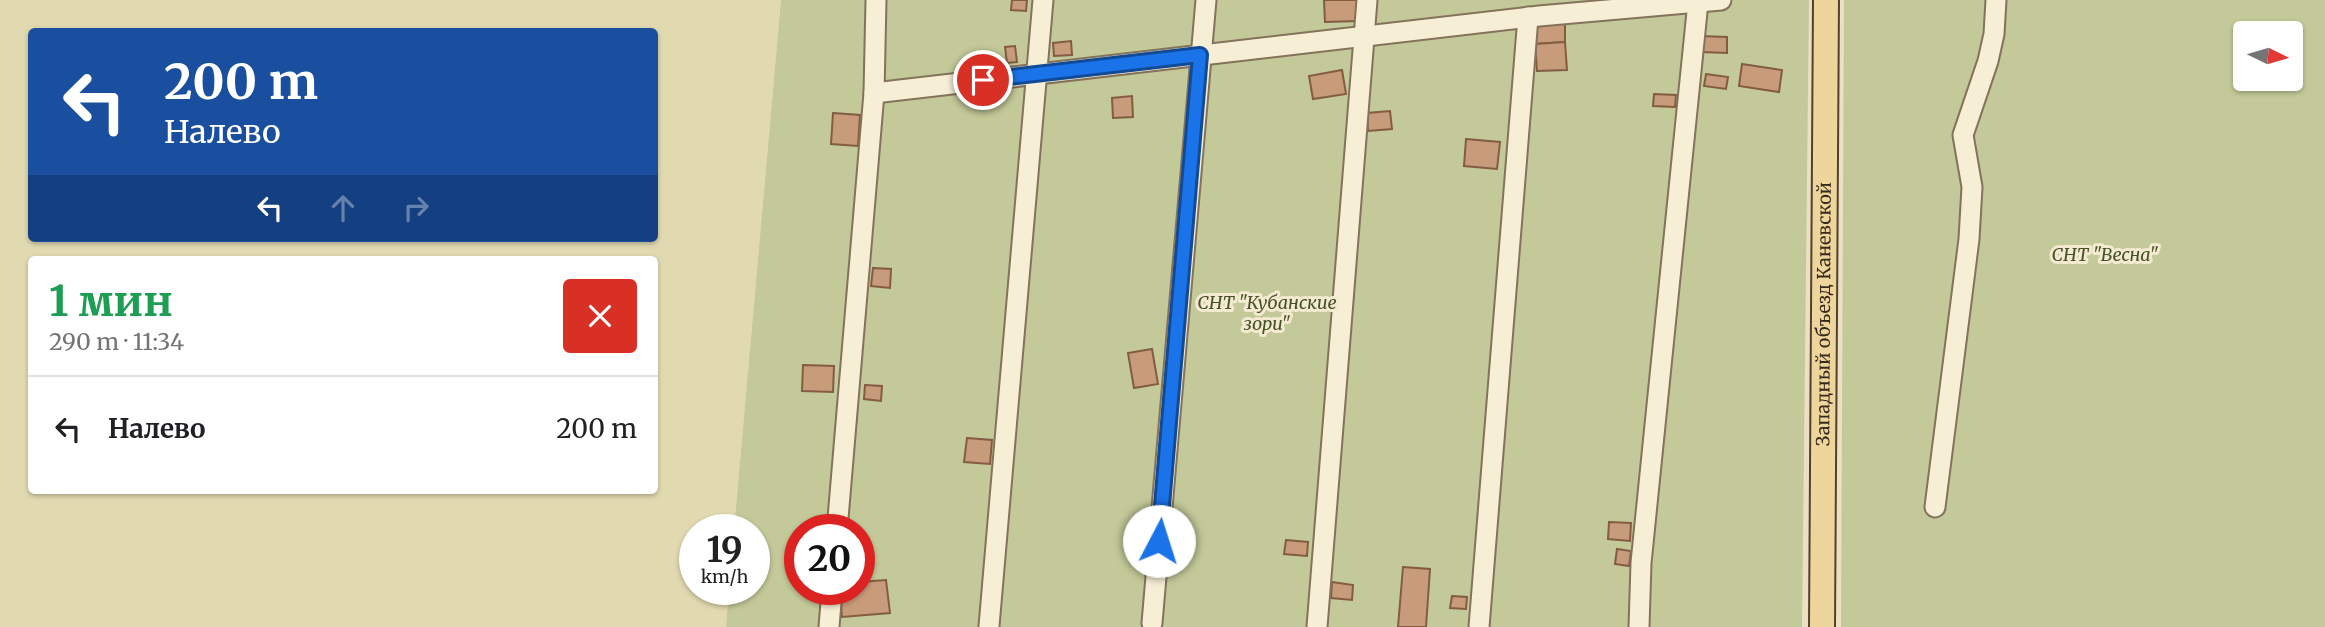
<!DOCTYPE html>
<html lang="ru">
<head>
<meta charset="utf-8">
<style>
  :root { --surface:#fff; --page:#f2f2f2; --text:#202124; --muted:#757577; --line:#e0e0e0 }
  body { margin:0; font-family:Merriweather,serif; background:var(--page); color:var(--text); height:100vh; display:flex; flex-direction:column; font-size:26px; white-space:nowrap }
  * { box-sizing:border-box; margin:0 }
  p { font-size:23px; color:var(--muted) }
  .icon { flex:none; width:38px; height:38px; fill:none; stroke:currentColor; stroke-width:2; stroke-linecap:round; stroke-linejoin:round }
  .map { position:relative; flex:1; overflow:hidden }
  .details { position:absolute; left:28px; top:256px; width:630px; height:238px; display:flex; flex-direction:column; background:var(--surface); border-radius:7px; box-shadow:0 2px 5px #0004 }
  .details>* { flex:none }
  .hud { position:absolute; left:28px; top:28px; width:630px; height:214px; border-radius:7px; box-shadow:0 2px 5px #0004; background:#1a4fa0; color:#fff; overflow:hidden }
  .needle { width:46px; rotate:95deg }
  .fabs { position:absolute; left:2233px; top:21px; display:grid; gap:14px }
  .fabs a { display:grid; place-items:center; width:70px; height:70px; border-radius:7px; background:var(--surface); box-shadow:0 2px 5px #0004; font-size:35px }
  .speed { position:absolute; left:679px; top:514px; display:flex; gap:14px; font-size:35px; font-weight:700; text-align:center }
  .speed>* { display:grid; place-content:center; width:91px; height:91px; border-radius:50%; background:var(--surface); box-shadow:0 2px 5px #0004; line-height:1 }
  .speed small { font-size:18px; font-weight:400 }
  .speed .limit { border:10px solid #d22; background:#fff; color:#111 }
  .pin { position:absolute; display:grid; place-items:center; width:60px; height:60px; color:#fff; margin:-30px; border:4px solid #fff; border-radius:50%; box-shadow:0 2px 7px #0007 }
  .me { position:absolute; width:77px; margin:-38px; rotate:5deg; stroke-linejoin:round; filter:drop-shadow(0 0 5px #0008) }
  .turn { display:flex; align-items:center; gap:24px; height:147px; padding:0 21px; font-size:32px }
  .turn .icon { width:91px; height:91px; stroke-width:2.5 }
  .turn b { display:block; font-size:49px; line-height:60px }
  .lanes { display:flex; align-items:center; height:66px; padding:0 21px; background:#0003; justify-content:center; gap:35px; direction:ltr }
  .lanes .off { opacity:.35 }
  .round { display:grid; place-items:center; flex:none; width:74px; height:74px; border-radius:7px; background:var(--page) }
  .overview { display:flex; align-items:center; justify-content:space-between; height:119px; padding:0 21px }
  h1 { font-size:42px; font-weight:700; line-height:52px; color:#1e9e55 }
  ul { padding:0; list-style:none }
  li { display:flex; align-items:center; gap:21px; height:105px; padding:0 21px; border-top:2px solid var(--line) }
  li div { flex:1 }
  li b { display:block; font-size:26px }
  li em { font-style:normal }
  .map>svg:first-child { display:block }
  .farmland { fill:#e1dab1; fill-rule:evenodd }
  .green { fill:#c3c998; fill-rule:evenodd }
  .building { fill:#c89c7b; stroke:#835c42; stroke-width:2 }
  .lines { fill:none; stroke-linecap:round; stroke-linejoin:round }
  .minor-casing { stroke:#85725b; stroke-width:23 }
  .major-casing { stroke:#53402f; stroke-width:28 }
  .minor { stroke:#f7eed6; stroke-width:19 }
  .major { stroke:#eed59c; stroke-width:24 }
  .route-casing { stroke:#114b97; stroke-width:18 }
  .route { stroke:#1a73e8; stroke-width:12 }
  .labels { text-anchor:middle; stroke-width:6; stroke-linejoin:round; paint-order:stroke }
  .park-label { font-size:18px; font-style:italic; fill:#465126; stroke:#f4ead2 }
  .street-label { font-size:18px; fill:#362a1e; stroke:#f4ead2 }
</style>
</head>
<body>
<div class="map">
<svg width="2325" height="627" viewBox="0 0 2325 627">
  <rect width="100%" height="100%" fill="#ece0c3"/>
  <path class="farmland" d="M0,0H781L734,530H695V590H729L726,627H0ZM32,32H654V238H32ZM32,259H654V490H32Z"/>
  <g class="green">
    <path d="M781,0H1809L1802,627H726L729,590H754V530H734ZM800,530H859V590H800Z"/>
    <path d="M1844,0H2325V627H1841ZM2245,33H2291V79H2245Z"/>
  </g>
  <g class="building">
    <path d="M1012,0H1027L1026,11L1011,10Z"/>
    <path d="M1324,0H1358L1359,21L1325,22Z"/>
    <path d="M1565,23V42L1535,44L1534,24Z"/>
    <path d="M1701,36L1727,37V53L1701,52Z"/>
    <path d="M1071,41L1072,55L1054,56L1053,43Z"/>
    <path d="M1565,42L1567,70L1537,71L1535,44Z"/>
    <path d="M1015,46L1017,62L1007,63L1005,47Z"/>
    <path d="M1742,64L1782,70L1779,92L1739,86Z"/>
    <path d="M1342,70L1346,94L1313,99L1309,76Z"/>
    <path d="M1706,74L1728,77L1726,89L1704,86Z"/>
    <path d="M1654,94L1676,95L1675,107L1653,106Z"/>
    <path d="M1132,96L1133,117L1113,118L1112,98Z"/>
    <path d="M1390,111L1392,129L1368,131L1367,113Z"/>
    <path d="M833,113L860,115L858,146L831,144Z"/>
    <path d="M1466,139L1500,142L1497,169L1464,166Z"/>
    <path d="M873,268L891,269L890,288L871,286Z"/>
    <path d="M1152,349L1158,384L1134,388L1128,353Z"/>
    <path d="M803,365L834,366L833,392L802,391Z"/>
    <path d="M865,385L882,386L881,401L864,399Z"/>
    <path d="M967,438L992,440L990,464L964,462Z"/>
    <path d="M1609,522L1631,523L1630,541L1608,539Z"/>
    <path d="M1286,540L1308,542L1307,556L1284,554Z"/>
    <path d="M1617,549L1631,551L1629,566L1615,564Z"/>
    <path d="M1403,567L1430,569L1426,627H1398Z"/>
    <path d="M886,580L890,613L842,617L840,590H859V582Z"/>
    <path d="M1332,582L1353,585L1352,600L1331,598Z"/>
    <path d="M1452,596L1467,597L1466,609L1450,608Z"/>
  </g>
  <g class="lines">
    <defs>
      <g id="minor">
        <path d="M874,93L1539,16L1721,0"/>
        <path d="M1935,507L1969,239L1972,187L1963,135L1988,61L1994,34L1996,0"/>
        <path d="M837,530L874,93L876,0"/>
        <path d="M1152,623L1206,0"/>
        <path d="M989,626L1043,0"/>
        <path d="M829,627L832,590"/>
        <path d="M1317,627L1367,0"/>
        <path d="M1479,627L1528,17"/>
        <path d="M1639,627L1641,563L1698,2"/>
      </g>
      <g id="major">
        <path id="s1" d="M1822,627L1826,0"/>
      </g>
    </defs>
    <use href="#minor" class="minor-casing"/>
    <use href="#major" class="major-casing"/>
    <use href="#minor" class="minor"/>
    <use href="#major" class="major"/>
  </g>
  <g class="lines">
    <defs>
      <path id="route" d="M983,80L1200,55L1159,541"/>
    </defs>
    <use href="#route" class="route-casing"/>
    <use href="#route" class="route"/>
  </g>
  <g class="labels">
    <g class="park-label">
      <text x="2105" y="261">СНТ "Весна"</text>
      <text x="1267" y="309">СНТ "Кубанские<tspan x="1267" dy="21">зори"</tspan></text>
    </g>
    <g class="street-label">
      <text dy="6" stroke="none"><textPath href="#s1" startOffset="313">Западный объезд Каневской</textPath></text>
    </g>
  </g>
</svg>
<div class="fabs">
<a><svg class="needle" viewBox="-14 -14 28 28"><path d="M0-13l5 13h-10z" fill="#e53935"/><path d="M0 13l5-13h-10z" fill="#757577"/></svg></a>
</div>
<div class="speed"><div>19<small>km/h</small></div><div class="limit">20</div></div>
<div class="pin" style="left:983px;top:80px;background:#d93025"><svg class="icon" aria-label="arrive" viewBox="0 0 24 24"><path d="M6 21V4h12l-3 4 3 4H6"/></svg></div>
<svg class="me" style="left:1159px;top:541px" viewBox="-20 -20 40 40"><circle r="19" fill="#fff"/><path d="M0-13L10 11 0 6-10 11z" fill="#1a73e8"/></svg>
<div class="hud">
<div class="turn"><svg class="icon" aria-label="left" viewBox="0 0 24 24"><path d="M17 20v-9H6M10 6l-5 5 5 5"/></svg><div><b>200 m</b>Налево</div></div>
<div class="lanes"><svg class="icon" aria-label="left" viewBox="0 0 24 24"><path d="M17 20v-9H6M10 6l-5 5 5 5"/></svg><svg class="icon off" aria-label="ahead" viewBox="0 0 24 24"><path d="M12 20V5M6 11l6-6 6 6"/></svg><svg class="icon off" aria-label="right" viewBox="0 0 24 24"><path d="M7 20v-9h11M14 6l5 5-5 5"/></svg></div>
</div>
<section class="details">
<div class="overview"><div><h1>1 мин</h1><p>290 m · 11:34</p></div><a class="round" style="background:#d93025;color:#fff"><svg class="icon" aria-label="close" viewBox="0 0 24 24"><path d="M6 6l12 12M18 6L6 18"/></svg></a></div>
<ul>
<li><svg class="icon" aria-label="left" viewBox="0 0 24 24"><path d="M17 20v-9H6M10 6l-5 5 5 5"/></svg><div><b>Налево</b></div><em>200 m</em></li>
</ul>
</section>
</div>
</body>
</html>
